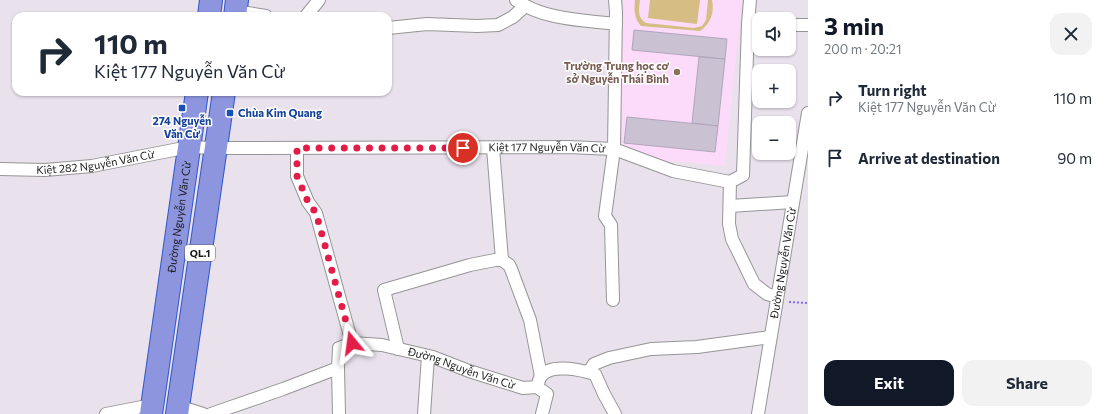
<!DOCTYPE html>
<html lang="en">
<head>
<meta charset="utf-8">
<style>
  :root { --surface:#fff; --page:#f2f2f3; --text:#1f2937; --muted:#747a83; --accent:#111827 }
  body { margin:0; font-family:Commissioner,sans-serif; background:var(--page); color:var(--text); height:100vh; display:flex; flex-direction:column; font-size:15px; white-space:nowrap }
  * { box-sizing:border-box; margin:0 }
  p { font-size:13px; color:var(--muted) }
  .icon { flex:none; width:22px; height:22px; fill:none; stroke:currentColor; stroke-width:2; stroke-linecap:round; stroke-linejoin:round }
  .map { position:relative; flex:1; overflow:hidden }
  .sheet { display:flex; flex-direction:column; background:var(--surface); width:300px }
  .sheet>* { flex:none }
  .top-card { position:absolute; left:12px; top:12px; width:380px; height:84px; border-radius:12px; box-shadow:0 1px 3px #0004; background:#fff; color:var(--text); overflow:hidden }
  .buttons { position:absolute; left:752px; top:12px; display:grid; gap:8px }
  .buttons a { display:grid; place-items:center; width:44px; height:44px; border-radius:8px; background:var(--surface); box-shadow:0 1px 3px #0004; font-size:20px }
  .pin { position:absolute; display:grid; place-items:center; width:34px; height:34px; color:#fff; margin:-17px; border:2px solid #fff; border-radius:50%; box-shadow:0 1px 4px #0007 }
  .me { position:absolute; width:44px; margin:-22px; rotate:344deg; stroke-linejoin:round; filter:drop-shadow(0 0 3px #0008) }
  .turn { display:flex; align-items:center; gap:14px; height:84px; padding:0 16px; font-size:18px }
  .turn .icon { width:52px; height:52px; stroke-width:2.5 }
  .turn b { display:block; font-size:28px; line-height:34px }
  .round { display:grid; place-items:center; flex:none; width:42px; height:42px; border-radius:12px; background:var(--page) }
  .head { display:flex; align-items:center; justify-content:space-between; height:68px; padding:0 16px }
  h1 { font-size:24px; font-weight:700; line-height:30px; color:var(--accent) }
  .action { display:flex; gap:8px; margin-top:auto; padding:8px 16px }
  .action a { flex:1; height:46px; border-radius:12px; background:var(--accent); color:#fff; font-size:16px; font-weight:700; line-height:46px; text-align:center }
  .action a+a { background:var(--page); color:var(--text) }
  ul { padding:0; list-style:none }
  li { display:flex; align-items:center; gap:12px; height:60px; padding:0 16px }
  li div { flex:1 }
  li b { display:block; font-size:15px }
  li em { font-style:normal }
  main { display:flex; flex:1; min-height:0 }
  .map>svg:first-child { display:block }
  .education { fill:#fcdaf9 }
  .pitch { fill:#d6bd84 }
  .building { fill:#cac2d2; stroke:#b1a5bc }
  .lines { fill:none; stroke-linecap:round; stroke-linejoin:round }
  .street-casing { stroke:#959595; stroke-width:14 }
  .highway-casing { stroke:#2f57c9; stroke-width:24 }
  .path { stroke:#876fef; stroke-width:2; stroke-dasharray:2 2; stroke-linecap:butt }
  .street { stroke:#fff; stroke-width:12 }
  .highway { stroke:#8d95df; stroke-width:22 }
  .route { stroke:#e11d48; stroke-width:7; stroke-dasharray:0 12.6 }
  .education-dot { fill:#8d6e63; stroke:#fff; stroke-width:1.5 }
  .transit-dot { fill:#1a4fb4; stroke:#fff; stroke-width:1.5 }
  .labels { text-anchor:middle; stroke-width:3; stroke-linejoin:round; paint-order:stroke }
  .shield { fill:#fff; stroke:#5f5f5f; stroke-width:1 }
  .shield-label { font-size:10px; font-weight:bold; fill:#1b1b1b }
  .education-label { font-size:11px; font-weight:bold; fill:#785e54; stroke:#fff; text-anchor:end }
  .transit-label { font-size:11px; font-weight:bold; fill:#164399; stroke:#fff; text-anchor:start }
  .street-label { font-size:11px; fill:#1b1b1b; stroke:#fff }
</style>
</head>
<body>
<main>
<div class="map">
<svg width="808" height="414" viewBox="0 0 808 414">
  <rect width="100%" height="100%" fill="#e9e1ec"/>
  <path class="education" d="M624,0H742L725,166L662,160L617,144Z"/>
  <g class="pitch">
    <path d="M635,0H640C639,9 637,18 646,23L694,28L702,26L706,20L708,0H712C715,13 710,24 700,31L641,26C634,18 634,10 635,0Z"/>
    <path d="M650,0H700L697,24L648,18Z"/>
  </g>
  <g class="building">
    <path d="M634,30L727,39L725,59L632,50Z"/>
    <path d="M699,57L725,59L718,126L692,123Z"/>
    <path d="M627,117L718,126L715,152L624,143Z"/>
  </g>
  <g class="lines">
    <defs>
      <g id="street">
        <path d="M516,0C544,20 583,20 616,24"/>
        <path d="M236,11L266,16"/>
        <path d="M306,16L319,0"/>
        <path d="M789,25H808"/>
        <path d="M388,28L427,24L477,26L498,25L513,17L525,6"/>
        <path d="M297,148V176L308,202L316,213L352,343"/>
        <path d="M493,148L502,260"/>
        <path id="s1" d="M0,169L45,170L92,166L189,147L215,148L568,147L614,149L673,171L730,182"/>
        <path d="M730,182L743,175L748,24L750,0"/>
        <path d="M730,182L729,224L732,239L754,284L767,294L777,297"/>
        <path d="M730,206L793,202"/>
        <path d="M613,300L611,225L605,216L614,149L616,12L615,0"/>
        <path d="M398,349L384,290L470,265L495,260H502L509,265L511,269L530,320L541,376"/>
        <path d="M589,372L594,364L609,358L651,349L697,347L770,337"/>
        <path d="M537,387L547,394L542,414"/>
        <path d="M178,406L203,414"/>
        <path d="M106,414L152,405"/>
        <path d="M211,414L283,389L338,368"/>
        <path id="s2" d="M339,414L338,368L339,348L352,343L382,345L433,357L469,371L523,388L537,387C538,384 539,379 541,376C551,363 581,370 595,374L604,394L615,414"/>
        <path d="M424,414L428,356"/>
        <path id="s3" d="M758,414L808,113"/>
      </g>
      <g id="highway">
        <path d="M209,16L211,0"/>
        <path d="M235,16L237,0"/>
        <path id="s4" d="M151,414L197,92"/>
        <path d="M177,414L224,92"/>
      </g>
    </defs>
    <use href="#street" class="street-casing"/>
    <use href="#highway" class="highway-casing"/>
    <path class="path" d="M789,302L808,303"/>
    <use href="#street" class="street"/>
    <use href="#highway" class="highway"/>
  </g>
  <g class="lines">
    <path class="route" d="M352,343L316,213L308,202L297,176V148H463"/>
  </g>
  <circle class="education-dot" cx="677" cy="72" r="4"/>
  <g class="transit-dot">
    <rect x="178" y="104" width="8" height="8" rx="2"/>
    <rect x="226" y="109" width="8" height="8" rx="2"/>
  </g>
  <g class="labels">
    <rect class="shield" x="185" y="245" width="30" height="16" rx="3"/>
    <g class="shield-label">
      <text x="200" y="257">QL.1</text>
    </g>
    <g class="education-label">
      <text x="669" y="70">Trường Trung học cơ<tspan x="669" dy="13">sở Nguyễn Thái Bình</tspan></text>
    </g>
    <g class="transit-label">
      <text x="238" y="117">Chùa Kim Quang</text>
      <text x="182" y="125" text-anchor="middle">274 Nguyễn<tspan x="182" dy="13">Văn Cừ</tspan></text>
    </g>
    <g class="street-label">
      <text dy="4" stroke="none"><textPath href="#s1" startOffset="549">Kiệt 177 Nguyễn Văn Cừ</textPath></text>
      <text dy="4" stroke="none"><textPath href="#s1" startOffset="96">Kiệt 282 Nguyễn Văn Cừ</textPath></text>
      <text dy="4" stroke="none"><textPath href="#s4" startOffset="199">Đường Nguyễn Văn Cừ</textPath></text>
      <text dy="4" stroke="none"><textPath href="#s3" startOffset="153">Đường Nguyễn Văn Cừ</textPath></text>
      <text dy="4" stroke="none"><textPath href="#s2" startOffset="193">Đường Nguyễn Văn Cừ</textPath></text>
    </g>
  </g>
</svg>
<div class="buttons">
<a><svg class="icon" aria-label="sound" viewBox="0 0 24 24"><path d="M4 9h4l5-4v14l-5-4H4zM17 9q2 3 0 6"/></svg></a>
<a>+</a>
<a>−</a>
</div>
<div class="pin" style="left:463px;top:148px;background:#d93025"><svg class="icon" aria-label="arrive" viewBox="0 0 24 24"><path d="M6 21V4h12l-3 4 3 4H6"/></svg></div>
<svg class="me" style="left:352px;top:343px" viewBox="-20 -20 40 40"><path d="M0-17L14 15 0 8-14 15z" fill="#e11d48" stroke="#fff" stroke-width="4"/></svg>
<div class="top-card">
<div class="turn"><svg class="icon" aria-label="right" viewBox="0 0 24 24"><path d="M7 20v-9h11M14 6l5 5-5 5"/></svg><div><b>110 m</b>Kiệt 177 Nguyễn Văn Cừ</div></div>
</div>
</div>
<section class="sheet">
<div class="head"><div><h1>3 min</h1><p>200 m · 20:21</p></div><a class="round"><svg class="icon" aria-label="close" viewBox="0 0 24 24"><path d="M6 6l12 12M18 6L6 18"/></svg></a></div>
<ul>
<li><svg class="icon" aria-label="right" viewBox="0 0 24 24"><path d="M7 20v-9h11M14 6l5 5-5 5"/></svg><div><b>Turn right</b><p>Kiệt 177 Nguyễn Văn Cừ</p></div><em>110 m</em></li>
<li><svg class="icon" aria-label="arrive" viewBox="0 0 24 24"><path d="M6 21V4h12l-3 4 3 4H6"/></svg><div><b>Arrive at destination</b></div><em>90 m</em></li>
</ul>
<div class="action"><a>Exit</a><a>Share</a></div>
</section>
</main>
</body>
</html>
